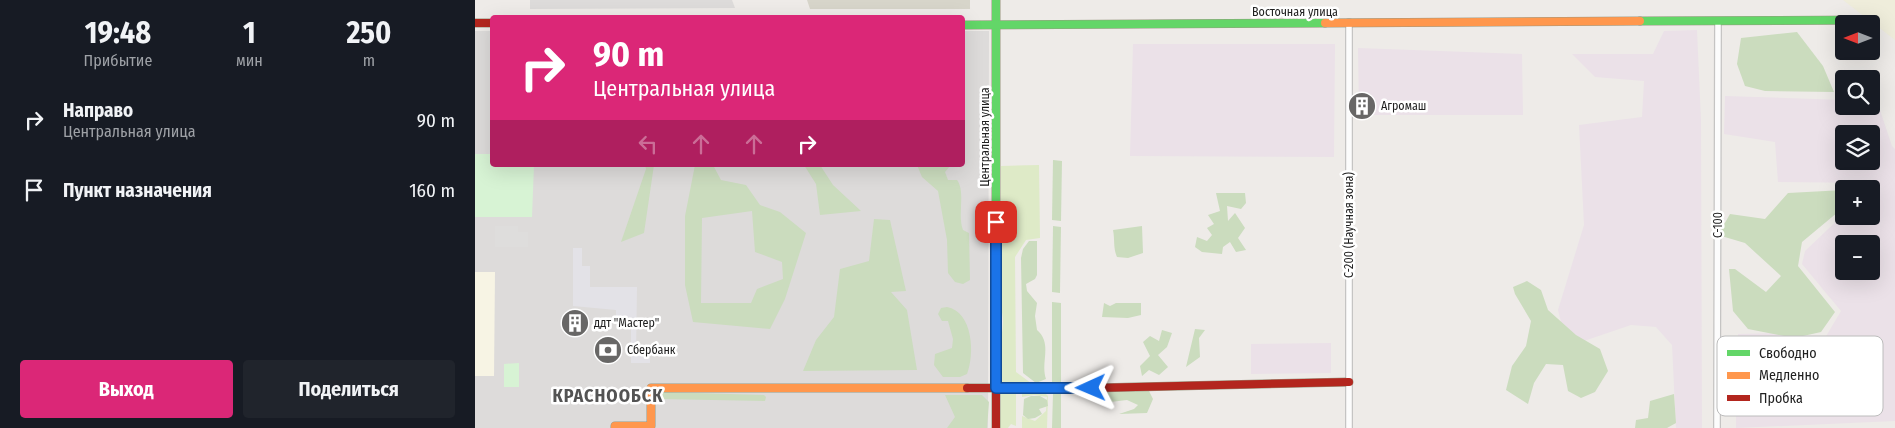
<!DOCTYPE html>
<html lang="ru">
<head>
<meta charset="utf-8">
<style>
  :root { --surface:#171b24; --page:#20242c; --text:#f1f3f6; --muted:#9ea1a6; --accent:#db2777 }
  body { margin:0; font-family:"Fira Sans Condensed",sans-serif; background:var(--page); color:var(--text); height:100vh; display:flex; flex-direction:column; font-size:19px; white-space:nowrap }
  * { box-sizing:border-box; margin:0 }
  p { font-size:16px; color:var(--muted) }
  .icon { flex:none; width:28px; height:28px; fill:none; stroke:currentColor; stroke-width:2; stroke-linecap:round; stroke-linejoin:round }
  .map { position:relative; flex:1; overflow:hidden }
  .panel { display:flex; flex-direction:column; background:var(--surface); width:475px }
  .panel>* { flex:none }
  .hud { position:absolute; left:15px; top:15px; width:475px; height:152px; border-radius:5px; box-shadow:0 5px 20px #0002; background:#db2777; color:#fff; overflow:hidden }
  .needle { width:32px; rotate:270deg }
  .buttons { position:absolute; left:1360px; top:15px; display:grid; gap:10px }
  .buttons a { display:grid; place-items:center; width:45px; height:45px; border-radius:5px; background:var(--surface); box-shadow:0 5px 20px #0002; font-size:25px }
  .pin { position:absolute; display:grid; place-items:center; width:42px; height:42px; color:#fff; margin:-21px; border-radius:10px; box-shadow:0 2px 8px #0006 }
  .me { position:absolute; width:55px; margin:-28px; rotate:269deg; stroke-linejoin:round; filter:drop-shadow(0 0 4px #0008) }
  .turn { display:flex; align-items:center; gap:18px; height:105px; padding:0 20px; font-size:22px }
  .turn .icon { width:65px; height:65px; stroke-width:2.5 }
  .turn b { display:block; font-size:35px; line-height:42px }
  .lanes { display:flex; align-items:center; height:48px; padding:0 20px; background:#0003; justify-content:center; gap:25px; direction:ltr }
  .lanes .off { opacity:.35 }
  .eta { display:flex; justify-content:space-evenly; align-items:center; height:85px; text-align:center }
  .eta b { font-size:30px; font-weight:700; line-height:35px }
  .button { display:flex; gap:10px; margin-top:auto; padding:10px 20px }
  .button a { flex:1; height:58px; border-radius:5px; background:var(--accent); color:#fff; font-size:20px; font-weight:700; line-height:58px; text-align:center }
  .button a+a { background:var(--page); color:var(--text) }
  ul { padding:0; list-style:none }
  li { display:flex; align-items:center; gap:15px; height:70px; padding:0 20px }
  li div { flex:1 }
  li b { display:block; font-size:19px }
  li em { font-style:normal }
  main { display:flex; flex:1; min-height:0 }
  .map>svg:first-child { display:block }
  .residential { fill:#dddbda }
  .industrial { fill:#ebe1e8; fill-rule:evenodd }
  .education { fill:#f7f4e4 }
  .construction { fill:#d7d5ca }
  .farmland { fill:#efeddb }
  .grass { fill:#deeac7 }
  .forest { fill:#cbdcbe; fill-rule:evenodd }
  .park { fill:#d7f3d4 }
  .parking { fill:#dedddc }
  .plaza { fill:#e3e2e7 }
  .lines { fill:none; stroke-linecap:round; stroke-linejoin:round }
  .street-casing { stroke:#c5c4c3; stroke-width:8 }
  .fast-casing { stroke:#999780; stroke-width:9 }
  .slow-casing { stroke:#999780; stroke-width:9 }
  .jam-casing { stroke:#999780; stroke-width:9 }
  .street { stroke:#fcfcfc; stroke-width:5.5 }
  .fast { stroke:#63d668; stroke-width:8 }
  .slow { stroke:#ff974d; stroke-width:8 }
  .jam { stroke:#b3261e; stroke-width:8 }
  .route-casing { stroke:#114b97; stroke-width:12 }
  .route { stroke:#1a73e8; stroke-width:9 }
  .labels { text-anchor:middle; stroke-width:5; stroke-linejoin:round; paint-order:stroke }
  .street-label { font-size:12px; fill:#202020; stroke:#fff }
  .poi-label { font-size:12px; fill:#202020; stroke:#fff; text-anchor:start }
  .district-label { font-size:18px; font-weight:bold; letter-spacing:1px; fill:#535353; stroke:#fff }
  .key { fill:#fff; stroke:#bcbcbc; stroke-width:1 }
  .key-label { font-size:14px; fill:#202020 }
</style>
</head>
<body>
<main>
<section class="panel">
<div class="eta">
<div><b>19:48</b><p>Прибытие</p></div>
<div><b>1</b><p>мин</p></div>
<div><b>250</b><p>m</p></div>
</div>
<ul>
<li><svg class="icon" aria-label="right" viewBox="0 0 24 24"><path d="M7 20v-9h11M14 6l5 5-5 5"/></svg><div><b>Направо</b><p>Центральная улица</p></div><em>90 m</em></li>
<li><svg class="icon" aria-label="arrive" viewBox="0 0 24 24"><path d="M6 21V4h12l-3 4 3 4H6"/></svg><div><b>Пункт назначения</b></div><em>160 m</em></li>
</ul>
<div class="button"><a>Выход</a><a>Поделиться</a></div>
</section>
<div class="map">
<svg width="1420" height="428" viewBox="0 0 1420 428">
  <rect width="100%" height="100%" fill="#eeebe8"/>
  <g class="residential">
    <path d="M55,0H257L260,8L55,9Z"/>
    <path d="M0,31H17L18,165H488V31H514L513,428H0Z"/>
  </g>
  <g class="industrial">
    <path d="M1222,30L1226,120L1227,428H1201L1197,345L1181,327L1156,325L1106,342L1093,349L1083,310L1109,225L1104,125L1167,117L1169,81L1120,77L1097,54H1178L1189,31Z"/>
    <path d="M658,44H860L859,157L655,156Z"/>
    <path d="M883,48L1047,54L1048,115H884Z"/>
    <path d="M1250,96L1369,100V106H1396V100L1402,101L1417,146L1420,149V421L1261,428V370L1289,369H1264L1263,334L1309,333L1310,349L1347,343L1366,311L1327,264L1330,251L1369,214V216H1396V189L1401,183L1303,182L1300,142L1249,134ZM1369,134H1396V161H1369ZM1369,244H1396V271H1369Z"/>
    <path d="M856,343V373L776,374V344Z"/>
  </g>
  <path class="education" d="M0,272H20L19,376H0Z"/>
  <path class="construction" d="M332,0H495V9H335Z"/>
  <path class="farmland" d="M1368,0H1420V40Z"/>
  <g class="grass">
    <path d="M564,165L565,238L551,240L540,257L541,372L556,383H574L570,386L530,384L526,381C525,370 524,359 525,349C526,334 531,321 525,306L526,166Z"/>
    <path d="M531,393H541V426L536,424L533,428H525L526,394Z"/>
    <path d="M547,393L571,394L573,396L572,428H547V416L560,421L571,411L572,397L559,395L547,397Z"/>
  </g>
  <g class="forest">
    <path d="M1322,32L1348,66L1359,92L1290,91L1270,86L1262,64L1266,38Z"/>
    <path d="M578,160L587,161L586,221L577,220Z"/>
    <path d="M170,165H179L169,233L146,242L171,169Z"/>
    <path d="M220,165H238L246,180L271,185L285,205L305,212L331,233L310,299L295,329L218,322L210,285V216ZM277,211L280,252L307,262L308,279L282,289L276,303H226L227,218Z"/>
    <path d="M329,165H345L358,185L386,211L345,215L341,184Z"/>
    <path d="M442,165H476L470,172L473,180H482C491,192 482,215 488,230L494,233L495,280L488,284L480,282L473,273L472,240L463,191L447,177Z"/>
    <path d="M1369,190V207L1327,242L1323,266L1360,312L1346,332L1319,338L1273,329L1258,311L1254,269H1260L1291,292L1306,276L1270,243L1243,235L1255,214L1290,219L1313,193Z"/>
    <path d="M741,193H770L771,203L766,209L752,206L753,221L760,213L770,228L763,238L771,250L761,252L755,242L748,247L747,254L727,252L720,247L722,237L732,241L737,235L732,228L739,224L733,215L745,211Z"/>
    <path d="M399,219L415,220L431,291L416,292L432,310L442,370L328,371L341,340L359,317L365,269L394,261Z"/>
    <path d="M578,226L586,227L585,293L577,292Z"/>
    <path d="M667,226L668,253L653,258L642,257C638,248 640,240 638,230Z"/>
    <path d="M554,241H562V275L560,279L551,284L552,291L562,303L560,316L562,330C578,344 565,362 571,379L561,383L548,373L546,258L548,249Z"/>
    <path d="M1052,281L1066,290L1073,310L1101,335L1125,349L1133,371L1120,392L1106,398L1093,391L1088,365L1071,364L1059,383L1053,404L1031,390L1037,366L1051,346L1056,321L1040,294L1038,287Z"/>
    <path d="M577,302L586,303V385H577Z"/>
    <path d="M629,303L635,306L641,303H666V315L653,318L627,317Z"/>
    <path d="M472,307C498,312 500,354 492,374L485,377H468L459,365L460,354L477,348L478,339L473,321H467L463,314L466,308Z"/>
    <path d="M720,329L730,330L724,338L725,357L711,367Z"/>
    <path d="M687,330L697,333L692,347L683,355L693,367L684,375L674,370L667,376L665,366L675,356L668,342L675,336L684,341Z"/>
    <path d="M674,391L678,399L672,413L644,414L659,409L663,405L652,400L627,403L625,392Z"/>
    <path d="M186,392L289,395L291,397L290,401L185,399L183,394Z"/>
    <path d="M578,393L586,394V428H577Z"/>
    <path d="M1199,394L1201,423L1192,428H1160L1161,420L1173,418L1175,401Z"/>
    <path d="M470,395H507L514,402L512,428H472L480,417Z"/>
    <path d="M556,396H565L572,400L573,406L564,409L567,414L560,418L553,419L548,415L549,399Z"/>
  </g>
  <g class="park">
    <path d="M0,154H17L18,165H59L57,217H0Z"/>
    <path d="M44,363V387H29V364Z"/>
  </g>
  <path class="parking" d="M20,226H43V232H53V247H20Z"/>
  <path class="plaza" d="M98,248H107V266H115V287H162L161,356L175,355V363H156V319H141V310L98,306Z"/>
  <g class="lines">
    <defs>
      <g id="street">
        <path d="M874,428V22"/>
        <path d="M1242,428L1243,22"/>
      </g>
      <g id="fast">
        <path d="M521,0V293"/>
        <path d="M1165,21L1394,20"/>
        <path d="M488,25L850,23"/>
      </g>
      <g id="slow">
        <path d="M850,23L1165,21"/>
        <path d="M140,428V426H176V388H492"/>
      </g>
      <g id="jam">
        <path d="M0,23H18"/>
        <path d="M521,293V428"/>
        <path d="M492,388H616"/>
        <path d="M619,388L874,382"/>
      </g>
    </defs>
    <use href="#street" class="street-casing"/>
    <use href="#fast" class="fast-casing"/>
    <use href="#slow" class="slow-casing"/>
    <use href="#jam" class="jam-casing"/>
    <use href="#street" class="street"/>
    <use href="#fast" class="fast"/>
    <use href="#slow" class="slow"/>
    <use href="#jam" class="jam"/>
  </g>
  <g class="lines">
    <defs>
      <path id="route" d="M521,222V388H616"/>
    </defs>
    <use href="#route" class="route-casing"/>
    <use href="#route" class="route"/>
  </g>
  <defs>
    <symbol id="building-disc" viewBox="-11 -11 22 22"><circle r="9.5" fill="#686766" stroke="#fff"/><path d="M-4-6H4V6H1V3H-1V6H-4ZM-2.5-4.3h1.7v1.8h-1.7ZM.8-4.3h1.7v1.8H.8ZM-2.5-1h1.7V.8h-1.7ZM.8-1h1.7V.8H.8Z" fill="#fff"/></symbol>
    <symbol id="bank-disc" viewBox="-11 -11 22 22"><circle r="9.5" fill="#686766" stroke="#fff"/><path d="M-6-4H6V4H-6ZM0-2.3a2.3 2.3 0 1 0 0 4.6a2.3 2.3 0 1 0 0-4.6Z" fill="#fff"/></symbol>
  </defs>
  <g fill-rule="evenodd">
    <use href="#building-disc" x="871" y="90" width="32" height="32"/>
    <use href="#building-disc" x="84" y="307" width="32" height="32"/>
    <use href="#bank-disc" x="117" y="334" width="32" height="32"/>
  </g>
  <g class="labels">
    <g class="street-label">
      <text x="820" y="16">Восточная улица</text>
      <text transform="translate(510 137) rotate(-90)" y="4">Центральная улица</text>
      <text transform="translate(874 225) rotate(-90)" y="4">С-200 (Научная зона)</text>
      <text transform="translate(1243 225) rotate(-90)" y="4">С-100</text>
    </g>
    <g class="poi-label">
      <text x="906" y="110">Агромаш</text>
      <text x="119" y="327">ддт "Мастер"</text>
      <text x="152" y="354">Сбербанк</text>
    </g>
    <g class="district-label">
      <text x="133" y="402">КРАСНООБСК</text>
    </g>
  </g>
  <rect x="1242" y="336" width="166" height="80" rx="8" class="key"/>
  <rect x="1252" y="350" width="23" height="6" fill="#63d668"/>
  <rect x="1252" y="372" width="23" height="7" fill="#ff974d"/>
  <rect x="1252" y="395" width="23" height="6" fill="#b3261e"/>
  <g class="key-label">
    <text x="1284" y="358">Свободно</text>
    <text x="1284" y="380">Медленно</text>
    <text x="1284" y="403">Пробка</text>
  </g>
</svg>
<div class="buttons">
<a><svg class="needle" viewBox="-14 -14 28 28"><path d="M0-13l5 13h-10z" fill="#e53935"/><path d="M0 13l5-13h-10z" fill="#9ea1a6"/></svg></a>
<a><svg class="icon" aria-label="search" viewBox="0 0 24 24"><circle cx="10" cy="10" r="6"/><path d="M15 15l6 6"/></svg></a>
<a><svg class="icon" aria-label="layers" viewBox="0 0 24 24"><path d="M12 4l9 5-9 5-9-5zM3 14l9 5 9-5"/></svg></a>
<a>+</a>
<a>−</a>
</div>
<div class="pin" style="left:521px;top:222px;background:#d93025"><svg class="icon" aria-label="arrive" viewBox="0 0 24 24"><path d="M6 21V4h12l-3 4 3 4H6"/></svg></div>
<svg class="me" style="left:616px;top:388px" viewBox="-20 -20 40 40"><path d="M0-17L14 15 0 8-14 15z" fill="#1a73e8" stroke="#fff" stroke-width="4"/></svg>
<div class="hud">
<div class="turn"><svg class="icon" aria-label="right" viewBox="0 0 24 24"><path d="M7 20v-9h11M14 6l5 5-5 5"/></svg><div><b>90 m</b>Центральная улица</div></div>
<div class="lanes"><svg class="icon off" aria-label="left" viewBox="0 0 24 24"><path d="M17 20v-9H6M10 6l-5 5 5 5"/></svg><svg class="icon off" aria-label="ahead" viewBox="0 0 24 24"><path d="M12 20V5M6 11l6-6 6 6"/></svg><svg class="icon off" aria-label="ahead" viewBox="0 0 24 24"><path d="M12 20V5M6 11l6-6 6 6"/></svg><svg class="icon" aria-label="right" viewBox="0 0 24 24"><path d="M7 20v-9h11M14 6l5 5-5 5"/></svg></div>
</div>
</div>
</main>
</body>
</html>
